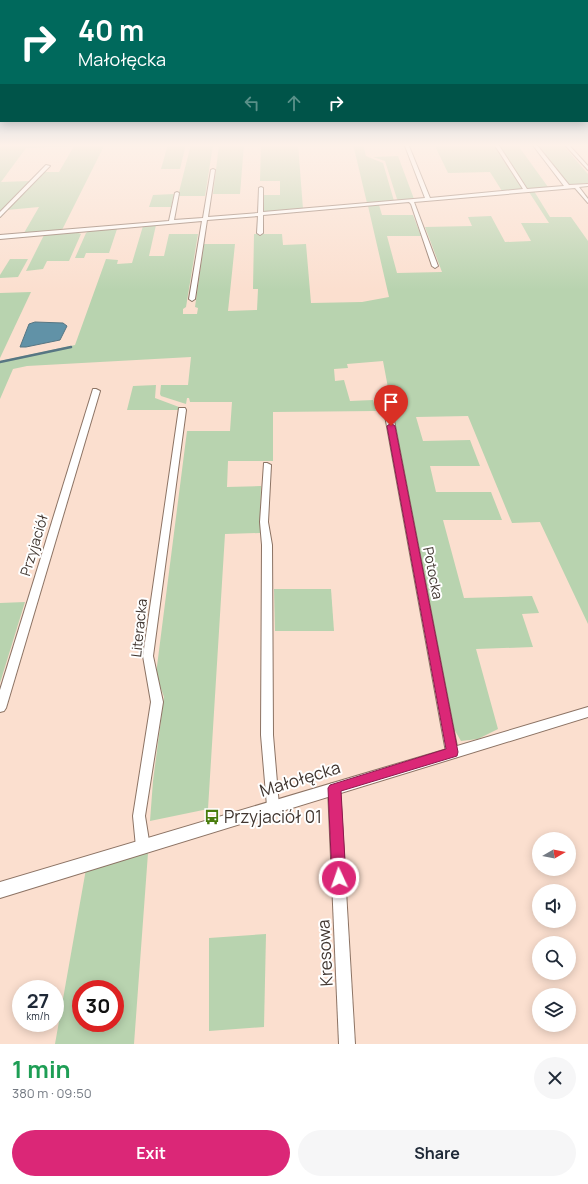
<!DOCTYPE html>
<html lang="en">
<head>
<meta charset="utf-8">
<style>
  :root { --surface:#fff; --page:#f6f6f7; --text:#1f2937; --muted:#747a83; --accent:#db2777 }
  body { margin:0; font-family:Manrope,sans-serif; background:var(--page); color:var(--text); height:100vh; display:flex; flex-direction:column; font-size:15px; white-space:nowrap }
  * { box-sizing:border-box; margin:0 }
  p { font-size:13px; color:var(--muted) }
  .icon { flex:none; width:22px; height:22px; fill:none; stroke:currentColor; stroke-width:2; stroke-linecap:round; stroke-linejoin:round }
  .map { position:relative; height:1044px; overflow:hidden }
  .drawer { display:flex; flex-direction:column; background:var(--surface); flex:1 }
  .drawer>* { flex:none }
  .banner { position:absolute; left:0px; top:0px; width:588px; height:122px; box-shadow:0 2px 10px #0003; background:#00695c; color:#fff; overflow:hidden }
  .needle { width:26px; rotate:81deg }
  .fabs { position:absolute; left:532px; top:832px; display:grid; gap:8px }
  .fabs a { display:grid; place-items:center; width:44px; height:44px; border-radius:50%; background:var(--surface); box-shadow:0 2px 10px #0003; font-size:20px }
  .speed { position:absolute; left:12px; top:980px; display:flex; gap:8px; font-size:20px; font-weight:700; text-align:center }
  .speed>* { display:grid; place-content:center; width:52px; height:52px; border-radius:50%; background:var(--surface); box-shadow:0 2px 10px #0003; line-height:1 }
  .speed small { font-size:10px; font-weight:400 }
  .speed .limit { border:6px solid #d22; background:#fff; color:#111 }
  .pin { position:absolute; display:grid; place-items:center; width:34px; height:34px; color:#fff; margin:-41px -17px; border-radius:50% 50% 50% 0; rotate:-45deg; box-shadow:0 0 4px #0007 }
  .pin .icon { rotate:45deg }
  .me { position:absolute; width:44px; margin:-22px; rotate:357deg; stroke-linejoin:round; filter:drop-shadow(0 0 3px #0008) }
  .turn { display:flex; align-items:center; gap:14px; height:84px; padding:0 12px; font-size:18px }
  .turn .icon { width:52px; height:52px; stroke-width:2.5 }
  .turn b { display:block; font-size:28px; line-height:34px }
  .lanes { display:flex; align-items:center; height:38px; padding:0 12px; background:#0003; justify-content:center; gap:20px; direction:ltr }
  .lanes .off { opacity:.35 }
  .round { display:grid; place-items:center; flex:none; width:42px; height:42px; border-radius:21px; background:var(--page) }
  .head { display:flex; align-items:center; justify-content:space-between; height:68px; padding:0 12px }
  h1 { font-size:24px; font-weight:700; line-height:30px; color:#1e9e55 }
  .button { display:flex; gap:8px; margin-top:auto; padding:8px 12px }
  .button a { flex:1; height:46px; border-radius:24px; background:var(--accent); color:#fff; font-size:16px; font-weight:700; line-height:46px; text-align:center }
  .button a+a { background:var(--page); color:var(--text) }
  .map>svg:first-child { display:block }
  .green { fill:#b8d3af; fill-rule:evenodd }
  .water { fill:#6192a7; stroke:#577683 }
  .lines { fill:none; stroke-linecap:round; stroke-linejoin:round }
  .stream { stroke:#577683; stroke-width:2.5 }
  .minor-casing { stroke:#8c7364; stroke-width:2 }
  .tertiary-casing { stroke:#8c7364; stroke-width:2 }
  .minor { fill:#fff; fill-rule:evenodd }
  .tertiary { fill:#fff; fill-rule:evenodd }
  .route { fill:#db2777; stroke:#8e194d }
  .labels { text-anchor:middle; stroke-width:4; stroke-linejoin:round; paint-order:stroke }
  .street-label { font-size:14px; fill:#413630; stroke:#fff }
  .near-street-label { font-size:17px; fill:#413630; stroke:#fff }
  .near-poi-label { font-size:17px; fill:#413630; stroke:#fff; text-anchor:start }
</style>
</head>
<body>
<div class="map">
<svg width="588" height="1044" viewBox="0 0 588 1044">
  <rect width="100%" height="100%" fill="#fbdfcf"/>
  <g class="green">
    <path d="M55,144H105L62,230L24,233L39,207L7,210L45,172H59L74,146L26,148L1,182L30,181L0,211V147Z"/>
    <path d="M168,144H186L180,169H161Z"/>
    <path d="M191,144L213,145L205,196H178Z"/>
    <path d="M221,144H244L240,194H213L219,145Z"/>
    <path d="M261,144H298L303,209L263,212L264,195H280V181H260Z"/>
    <path d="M353,144H363L366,156L383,163L394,201L367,203Z"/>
    <path d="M404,144H493L523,189L502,191L490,172L448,173L434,144Z"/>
    <path d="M497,144H517L548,187L528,189Z"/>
    <path d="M536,144H562L588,174V183L569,185Z"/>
    <path d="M398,156L414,199L398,200L397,199L385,161L373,157Z"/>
    <path d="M534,191L550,217H571L588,241V624L540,522L512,523L468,416L416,417L423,441L470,440L480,466H430L436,492H491L502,520H443L464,598L532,596L539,613L522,614L533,647L476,649L498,729L478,739L461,741L451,724L383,361L347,364L348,368L334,369L335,381L344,380L350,401L373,400L376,411L273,412V461H228L227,487L261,486L260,533L225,534L208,809L150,821L153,781L164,697L156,674L187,431H230L232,402H190L189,398H187L186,404L161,396L160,394L161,385H188L191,357L27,366L13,369L0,399V361L75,345L106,259L118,260L117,264L132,263L143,226L156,225L149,256H164L169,234H198L186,307L183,309V314H197L198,308L195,307L204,244H235L228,311L257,310L258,289H253L254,234H282L283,245L306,244L311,303L362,302L389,297L368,206L379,205L382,215H413L421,236H387L397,273L442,272L425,227L472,226L468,217L491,216L505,242L531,241L521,223H549L529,192Z"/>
    <path d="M174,194L171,207H149L153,195Z"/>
    <path d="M117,229L109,253H86L84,258H75L86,233L89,231Z"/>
    <path d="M76,232L81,234L69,261H47L43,269L26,271L44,235Z"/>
    <path d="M10,259H28L18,277L0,278V275Z"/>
    <path d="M31,292L0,358V293Z"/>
    <path d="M156,385L155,398L179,407L178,410H127L133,386Z"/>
    <path d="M274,589H331L334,631H275Z"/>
    <path d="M25,602L0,683V603Z"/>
    <path d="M148,853L134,1044H55L86,869ZM81,989H115V1023H81Z"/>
    <path d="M266,934L264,1027L209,1031V938Z"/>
  </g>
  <path class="water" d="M35,322L63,323L67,326L60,340L26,347H20L29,324Z"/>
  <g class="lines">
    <path class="stream" d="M0,362L71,347"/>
    <defs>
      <g id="minor">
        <path d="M494,144H498L527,189L564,186L532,144H536L569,185L588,184V186L579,187L588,199V203L575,188L414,202L438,266L435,268L432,266L411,204L409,202L263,215V233L260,235L257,233L258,216L207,220L195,299L192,301L189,299L202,221L0,239V235L169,221L175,193L177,192L179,193L174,220L203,218L211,170L213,169L215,170L208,217L258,213L259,188L261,187L263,188V212L425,198L405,146L407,145L409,146L430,198L523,189Z"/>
        <path d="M564,144H568L588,166V170Z"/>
        <path d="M46,165L50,166L0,217V212Z"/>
        <path d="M93,389H96L100,391L6,708L4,711L0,712V690Z"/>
        <path d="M380,398H386L392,410L458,752L456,755L452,757L448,755L446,752L384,410L379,400Z"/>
        <path d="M179,408H185L186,410L153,656L163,702L145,816L150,847L148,851L143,853L138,851L136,847L133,816L151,702L143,656Z"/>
        <path d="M264,463H267L271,465L268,522L272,545L273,735L279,806L277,810L273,811L269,810L267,806L261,735L262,545L260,522Z"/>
        <path d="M334,783L338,784L340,788L355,1044H339L328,788L330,784Z"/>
      </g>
      <path id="tertiary" d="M588,707V717L0,898V882Z"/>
    </defs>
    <use href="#minor" class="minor-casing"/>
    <use href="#tertiary" class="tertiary-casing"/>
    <use href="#minor" class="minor"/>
    <use href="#tertiary" class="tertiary"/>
  </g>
  <linearGradient id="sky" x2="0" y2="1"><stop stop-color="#72a6ce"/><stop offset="0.5" stop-color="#fdf1e9"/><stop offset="1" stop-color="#fdf1e9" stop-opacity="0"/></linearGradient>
  <rect width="588" height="290" fill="url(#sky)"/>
  <path class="route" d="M391,423L395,426L458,752L457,756L341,791L346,878L344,883L339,885L334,883L332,878L328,788L330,785L446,749L387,426Z"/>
  <defs>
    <symbol id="bus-bare" viewBox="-9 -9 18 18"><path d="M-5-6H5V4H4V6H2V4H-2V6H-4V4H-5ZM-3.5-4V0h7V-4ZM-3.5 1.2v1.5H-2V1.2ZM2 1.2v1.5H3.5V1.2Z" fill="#487c0c" stroke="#fff" stroke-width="2.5" paint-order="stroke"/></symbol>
  </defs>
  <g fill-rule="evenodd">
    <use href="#bus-bare" x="201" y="806" width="22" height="22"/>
  </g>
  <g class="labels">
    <g class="street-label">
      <text transform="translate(34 545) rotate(-73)" y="5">Przyjaciół</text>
      <text transform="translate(433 573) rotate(79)" y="5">Potocka</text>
      <text transform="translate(139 628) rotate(-84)" y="5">Literacka</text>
    </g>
    <g class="near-street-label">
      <text transform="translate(300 779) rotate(-17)" y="6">Małołęcka</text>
      <text transform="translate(325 953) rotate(-93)" y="6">Kresowa</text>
    </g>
    <g class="near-poi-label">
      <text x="224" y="823">Przyjaciół 01</text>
    </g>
  </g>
</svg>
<div class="fabs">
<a><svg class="needle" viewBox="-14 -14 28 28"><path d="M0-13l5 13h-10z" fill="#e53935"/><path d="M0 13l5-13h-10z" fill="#747a83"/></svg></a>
<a><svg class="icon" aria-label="sound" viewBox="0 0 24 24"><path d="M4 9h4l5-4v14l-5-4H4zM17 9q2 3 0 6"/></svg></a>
<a><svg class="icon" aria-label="search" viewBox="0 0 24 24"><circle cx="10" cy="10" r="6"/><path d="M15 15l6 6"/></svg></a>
<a><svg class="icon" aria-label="layers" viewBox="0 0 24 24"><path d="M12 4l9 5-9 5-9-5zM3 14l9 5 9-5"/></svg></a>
</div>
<div class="speed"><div>27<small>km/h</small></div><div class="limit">30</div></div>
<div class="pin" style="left:391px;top:426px;background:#d93025"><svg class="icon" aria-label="arrive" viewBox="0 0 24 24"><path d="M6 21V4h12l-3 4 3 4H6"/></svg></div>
<svg class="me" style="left:339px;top:878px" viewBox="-20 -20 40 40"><circle r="17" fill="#db2777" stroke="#fff" stroke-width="3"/><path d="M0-11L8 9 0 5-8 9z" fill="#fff"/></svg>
<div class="banner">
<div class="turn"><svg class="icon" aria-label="right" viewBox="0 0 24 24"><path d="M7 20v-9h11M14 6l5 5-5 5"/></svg><div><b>40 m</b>Małołęcka</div></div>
<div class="lanes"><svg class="icon off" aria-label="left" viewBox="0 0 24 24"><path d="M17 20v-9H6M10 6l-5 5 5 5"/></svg><svg class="icon off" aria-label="ahead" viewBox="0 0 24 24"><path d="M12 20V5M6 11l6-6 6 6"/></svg><svg class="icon" aria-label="right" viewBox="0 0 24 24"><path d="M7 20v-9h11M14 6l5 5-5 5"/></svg></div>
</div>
</div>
<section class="drawer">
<div class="head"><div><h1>1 min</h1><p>380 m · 09:50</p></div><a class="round"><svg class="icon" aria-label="close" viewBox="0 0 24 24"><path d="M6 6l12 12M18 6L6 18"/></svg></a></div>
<div class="button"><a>Exit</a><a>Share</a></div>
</section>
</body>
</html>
